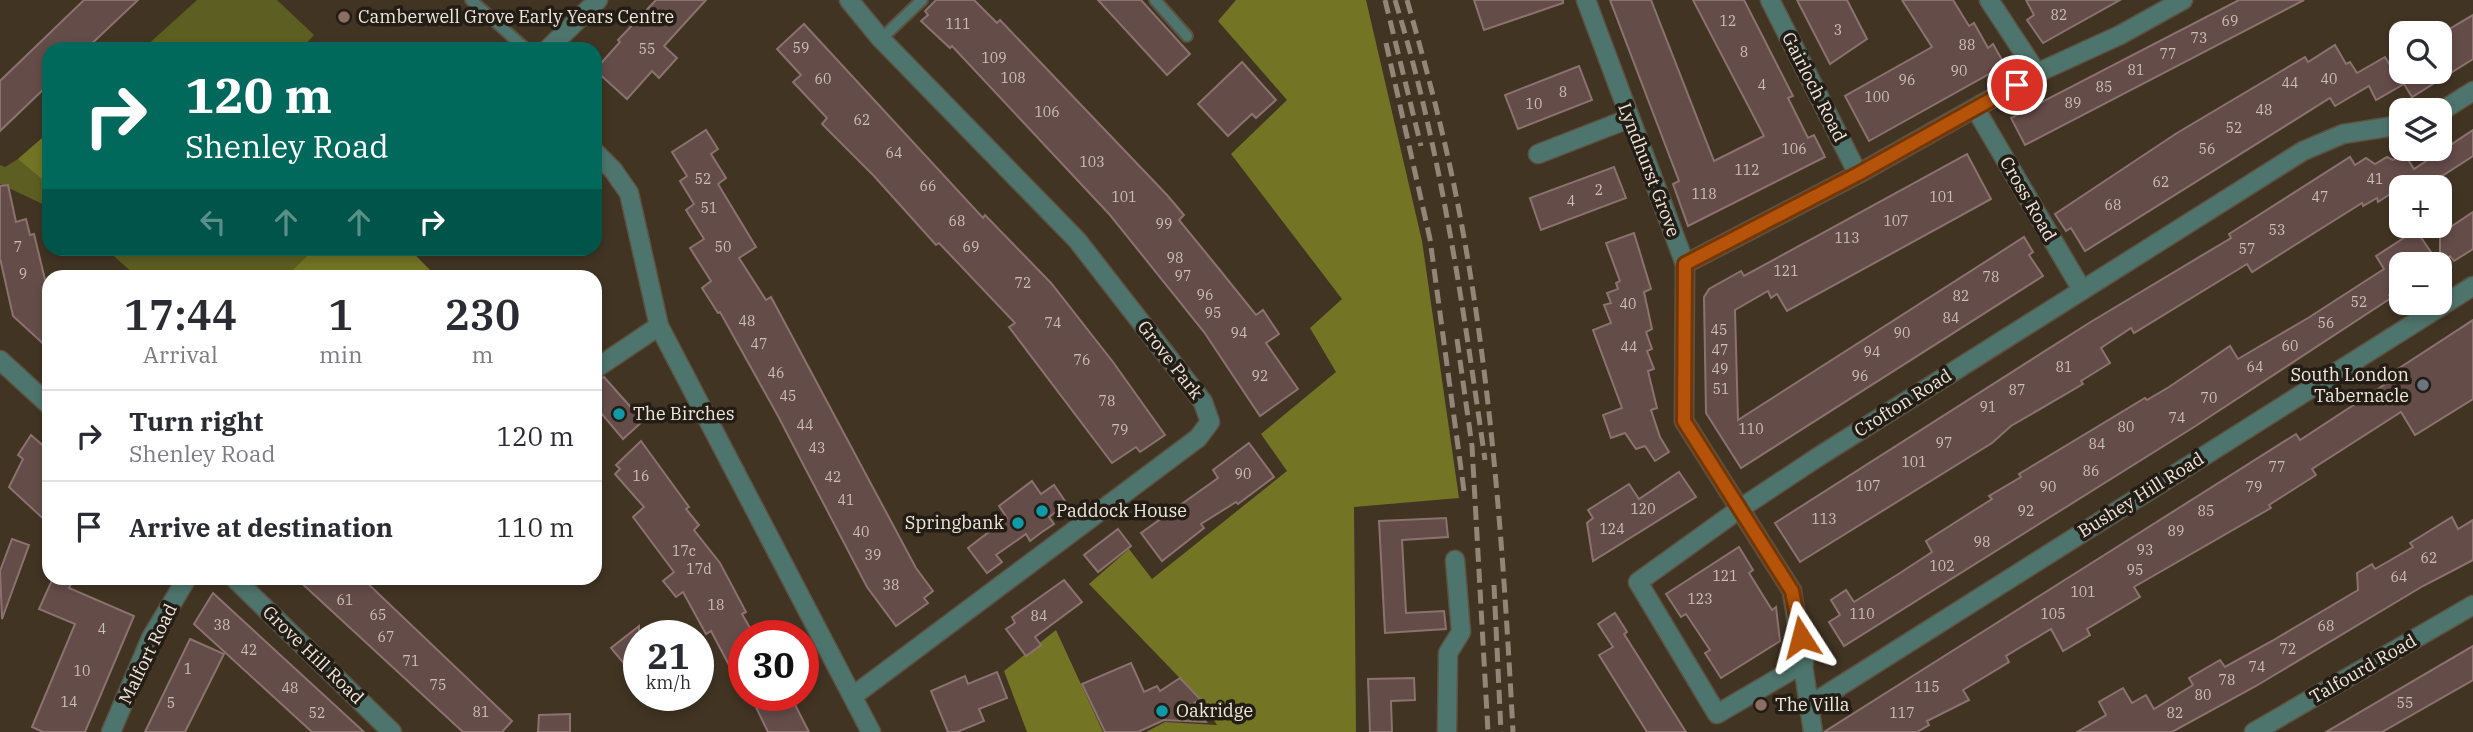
<!DOCTYPE html>
<html lang="en">
<head>
<meta charset="utf-8">
<style>
  :root { --surface:#fff; --page:#f7f7f7; --text:#2b2b33; --muted:#7c7c81; --line:#e1e1e2 }
  body { margin:0; font-family:"IBM Plex Serif",serif; background:var(--page); color:var(--text); height:100vh; display:flex; flex-direction:column; font-size:26px; white-space:nowrap }
  * { box-sizing:border-box; margin:0 }
  p { font-size:23px; color:var(--muted) }
  .icon { flex:none; width:38px; height:38px; fill:none; stroke:currentColor; stroke-width:2; stroke-linecap:round; stroke-linejoin:round }
  .map { position:relative; flex:1; overflow:hidden }
  .drawer { position:absolute; left:42px; top:270px; width:560px; height:315px; display:flex; flex-direction:column; background:var(--surface); border-radius:21px; box-shadow:0 4px 10px #0003 }
  .drawer>* { flex:none }
  .guide { position:absolute; left:42px; top:42px; width:560px; height:214px; border-radius:21px; box-shadow:0 4px 10px #0003; background:#00695c; color:#fff; overflow:hidden }
  .fabs { position:absolute; left:2389px; top:21px; display:grid; gap:14px }
  .fabs a { display:grid; place-items:center; width:63px; height:63px; border-radius:14px; background:var(--surface); box-shadow:0 4px 10px #0003; font-size:35px }
  .speed { position:absolute; left:623px; top:620px; display:flex; gap:14px; font-size:35px; font-weight:700; text-align:center }
  .speed>* { display:grid; place-content:center; width:91px; height:91px; border-radius:50%; background:var(--surface); box-shadow:0 4px 10px #0003; line-height:1 }
  .speed small { font-size:18px; font-weight:400 }
  .speed .limit { border:10px solid #d22; background:#fff; color:#111 }
  .pin { position:absolute; display:grid; place-items:center; width:60px; height:60px; color:#fff; margin:-30px; border:4px solid #fff; border-radius:50%; box-shadow:0 2px 7px #0007 }
  .me { position:absolute; width:77px; margin:-38px; rotate:351deg; stroke-linejoin:round; filter:drop-shadow(0 0 5px #0008) }
  .turn { display:flex; align-items:center; gap:24px; height:147px; padding:0 28px; font-size:32px }
  .turn .icon { width:91px; height:91px; stroke-width:2.5 }
  .turn b { display:block; font-size:49px; line-height:60px }
  .lanes { display:flex; align-items:center; height:66px; padding:0 28px; background:#0003; justify-content:center; gap:35px; direction:ltr }
  .lanes .off { opacity:.35 }
  .eta { display:flex; justify-content:space-evenly; align-items:center; height:119px; text-align:center }
  .eta b { font-size:42px; font-weight:600; line-height:49px }
  ul { padding:0; list-style:none }
  li { display:flex; align-items:center; gap:21px; height:91px; padding:0 28px; border-top:2px solid var(--line) }
  li div { flex:1 }
  li b { display:block; font-size:26px }
  li em { font-style:normal }
  .map>svg:first-child { display:block }
  .green { fill:#5c5f21 }
  .forest { fill:#737525 }
  .building { fill:#644c49; stroke:#8c726f; stroke-width:2 }
  .lines { fill:none; stroke-linecap:round; stroke-linejoin:round }
  .lane-casing { stroke:#5d5141; stroke-width:14 }
  .street-casing { stroke:#5d5141; stroke-width:21 }
  .lane { stroke:#4e756d; stroke-width:10 }
  .street { stroke:#4e756d; stroke-width:18 }
  .rail { stroke:#918678; stroke-width:5; stroke-dasharray:14 7; stroke-linecap:butt }
  .route-casing { stroke:#753606; stroke-width:18 }
  .route { stroke:#b45309; stroke-width:12 }
  .education-dot { fill:#8d6e63; stroke:#231d16; stroke-width:2.5 }
  .worship-dot { fill:#6b7280; stroke:#231d16; stroke-width:2.5 }
  .culture-dot { fill:#0f9aa8; stroke:#231d16; stroke-width:2.5 }
  .labels { text-anchor:middle; stroke-width:7; stroke-linejoin:round; paint-order:stroke }
  .number-label { font-size:14px; fill:#cdc0b8 }
  .poi-label { font-size:18px; fill:#f0e7dd; stroke:#231d16; text-anchor:start }
  .street-label { font-size:18px; fill:#f0e7dd; stroke:#231d16 }
</style>
</head>
<body>
<div class="map">
<svg width="2473" height="732" viewBox="0 0 2473 732">
  <rect width="100%" height="100%" fill="#413423"/>
  <g class="green">
    <path d="M197,0H277L314,35L301,49H143Z"/>
    <path d="M49,132V207L0,184V165L5,167L18,159Z"/>
    <path d="M106,249H409L436,276H136Z"/>
  </g>
  <g class="forest">
    <path d="M1236,0H1366L1422,241L1459,498L1354,507L1356,732H1146L1165,722L1217,725L1200,699L1089,584L1129,549L1152,579L1287,471L1261,434L1336,372L1310,328L1342,299L1231,154L1287,100L1218,21Z"/>
    <path d="M49,132V185L18,159Z"/>
    <path d="M316,248L409,249L436,276H286Z"/>
    <path d="M1056,630L1103,732H1027L1004,671Z"/>
  </g>
  <g class="building">
    <path d="M84,0H138L86,49H49V84L0,131V81Z"/>
    <path d="M656,0H706L664,46L677,58L659,78L652,71L627,99L595,70L620,42L618,40Z"/>
    <path d="M936,0H974L997,23L1000,20L1167,195L1184,215L1179,220L1215,264L1256,315L1263,310L1279,334L1266,343L1298,389L1260,416L1204,332L1110,215L952,46L950,48L921,21L928,15L925,11Z"/>
    <path d="M1098,0H1141L1190,54L1167,75Z"/>
    <path d="M1474,0H1563V3L1484,30Z"/>
    <path d="M1610,0H1651L1714,161L1764,136L1693,0H1744L1793,96L1788,98L1808,138L1814,135L1825,157L1688,226L1673,184L1679,181Z"/>
    <path d="M1797,0H1847L1867,39L1830,64Z"/>
    <path d="M1902,0H1953L1969,26L1974,23L1988,48L1993,44L2005,65L1869,141L1845,96L1932,47Z"/>
    <path d="M2026,0H2120L2043,43L2027,20L2034,15Z"/>
    <path d="M2239,0H2304L2025,145L2011,118Z"/>
    <path d="M2473,15V59L2412,97L2404,84L2376,100L2369,86L2335,106L2330,98L2085,251L2071,228L2066,231L2055,214L2177,133L2305,57L2308,62L2335,45L2346,64L2350,62L2357,73L2385,57L2393,70L2401,65V72H2440V41L2449,35L2446,31Z"/>
    <path d="M804,24L983,218L985,215L1051,283L1113,362L1165,435L1140,452L1136,447L1112,463L1009,327L1015,323L939,243L936,245L874,176L822,124L827,118L793,82L801,75L777,49Z"/>
    <path d="M1242,62L1276,100L1256,118L1252,114L1228,136L1198,104Z"/>
    <path d="M1579,66L1592,100L1518,129L1505,95Z"/>
    <path d="M706,130L718,149L711,154L726,178L718,184L756,247L739,258L766,300L771,297L916,568L933,591L924,598L928,603L896,626L867,587L778,416L720,312L718,313L702,288L711,281L690,248L704,239L686,210L694,204L680,181L687,176L672,152Z"/>
    <path d="M2473,130V156L2425,187H2401L2378,202L2377,198L2363,206L2362,203L2252,272L2247,264L2134,333L2131,328L2101,348L2110,363L2081,381L2083,384L2011,426L1992,443L1800,562L1775,523L2089,323L2231,238L2229,234L2350,157L2355,165L2366,158L2375,164L2387,157L2393,160L2404,153L2414,169Z"/>
    <path d="M1967,154L1991,199L1787,311L1777,294L1771,298L1768,291L1735,310L1738,420L2024,237L2033,252L2029,255L2043,276L1741,468L1706,413L1704,297L1709,289L1741,271L1744,276Z"/>
    <path d="M1614,167L1626,198L1541,230L1530,198Z"/>
    <path d="M8,185L16,222L26,219L30,235L34,234L49,296V349L13,316L0,258V186Z"/>
    <path d="M2473,212V249L2454,261L2450,256L2440,263V234Z"/>
    <path d="M2416,230L2439,264H2401V294L2398,290L2389,295L2391,298L2194,427L1844,646L1829,622L1840,615L1831,600L1846,590L1854,602L1900,573L1932,552L1926,541L1992,499L1989,496L2021,477L2019,474L2145,398L2147,400L2169,387L2230,346L2238,359L2308,318L2384,269L2376,256Z"/>
    <path d="M1634,233L1651,289L1644,292L1652,329L1646,332L1652,349L1647,351L1654,369L1648,371L1657,408L1651,410L1660,437L1669,452L1655,461L1645,446L1636,449L1625,433L1611,438L1603,415L1622,408L1593,330L1611,323L1604,305L1611,303L1607,293L1618,289L1616,283L1620,281L1606,243Z"/>
    <path d="M2473,320V399L2415,435L2401,412L2312,469L2316,475L2269,505L2271,508L2134,587L2140,597L2087,629L2090,635L2063,651L2051,629L2006,656L2009,662L1963,690L1969,700L1927,721L1929,725L1917,732H1824L2296,434L2300,440L2384,385L2381,380Z"/>
    <path d="M604,377L643,421L623,439L595,406V380Z"/>
    <path d="M31,435L49,451V524L9,487L23,459L18,455Z"/>
    <path d="M641,441L689,507L686,509L699,525L694,530L720,563L746,612L742,614L754,635H744V658L729,665L711,631L706,634L683,592L676,597L663,581L674,572L633,517L644,507L615,474L620,469L616,465Z"/>
    <path d="M1249,443L1274,477L1238,504L1236,502L1201,524L1204,528L1162,561L1141,533L1218,478L1213,470Z"/>
    <path d="M1679,472L1696,497L1593,561L1587,523L1593,518L1588,510L1629,484L1639,499Z"/>
    <path d="M1032,481L1041,494L1054,485L1067,504L1049,517L1054,524L1042,532L1030,541L1026,534L996,555L1002,562L987,573L968,548L1007,518L999,506Z"/>
    <path d="M2452,517L2458,529L2473,520V560L2423,586L2256,686L2172,732H2077L2106,715L2099,702L2123,688L2132,703L2146,695L2154,709L2193,685L2189,678L2220,660L2225,667L2272,641L2358,590L2357,573L2372,564L2375,569L2413,547L2410,543Z"/>
    <path d="M1446,518L1448,537L1402,540L1406,613L1444,611L1446,629L1385,633L1379,521Z"/>
    <path d="M1118,529L1131,546L1098,572L1084,555Z"/>
    <path d="M12,539L29,545L2,619L0,571Z"/>
    <path d="M1739,547L1753,570L1749,573L1772,610L1776,607L1780,641L1721,678L1705,653L1710,650L1686,614L1681,617L1666,594Z"/>
    <path d="M53,578H74L69,588L134,616L85,732H43L32,727L75,624L39,609Z"/>
    <path d="M296,578H362L512,721L502,732H463Z"/>
    <path d="M1064,580L1082,602L1035,637L1041,645L1026,656L1006,629L1015,623L1012,617Z"/>
    <path d="M213,593L227,606L364,732H312L194,624Z"/>
    <path d="M1615,613L1627,632L1624,634L1686,732H1647L1599,655L1613,647L1598,624Z"/>
    <path d="M639,626V656L626,666L611,648Z"/>
    <path d="M190,639L224,654L185,732H145Z"/>
    <path d="M2473,646V680L2382,732H2326Z"/>
    <path d="M1131,663L1144,692L1157,686L1160,691L1180,678L1200,699L1194,703L1206,722L1164,720L1138,732H1105L1082,684Z"/>
    <path d="M997,672L1007,698L979,709L984,721L957,732H948L931,691L965,676L968,684Z"/>
    <path d="M1414,678L1415,700L1391,701L1392,732H1370L1368,679Z"/>
    <path d="M750,695H790L809,732H768Z"/>
    <path d="M570,714V732H538L539,715Z"/>
  </g>
  <g class="lines">
    <defs>
      <g id="lane">
        <path d="M471,0L526,49"/>
        <path d="M1155,0L1187,36"/>
        <path d="M881,39L922,0"/>
      </g>
      <g id="street">
        <path d="M849,0L881,39L1077,240L1203,402L1210,422L1198,438L853,696"/>
        <path d="M1586,0L1685,264L1684,421L1792,591L1813,732"/>
        <path d="M1770,0L1858,174"/>
        <path d="M1989,0L2037,73"/>
        <path d="M548,49L598,0"/>
        <path d="M1975,108L2082,290"/>
        <path d="M2440,112L2473,91"/>
        <path d="M595,152L613,170L629,193L659,326L871,732"/>
        <path d="M1538,154L1628,119"/>
        <path d="M1685,264L1858,174L2037,73L2120,35L2183,0"/>
        <path d="M0,360L49,405"/>
        <path d="M595,369L659,326"/>
        <path d="M234,578L392,732"/>
        <path d="M1804,663L1717,714L1638,582L1741,508L1818,457L2303,151L2343,134L2401,125"/>
        <path d="M1810,705L2473,286"/>
        <path d="M111,732L151,638L187,578"/>
        <path d="M1447,732L1448,653L1461,632L1455,560"/>
        <path d="M2254,732L2473,605"/>
      </g>
    </defs>
    <use href="#lane" class="lane-casing"/>
    <use href="#street" class="street-casing"/>
    <use href="#lane" class="lane"/>
    <use href="#street" class="street"/>
    <g class="rail">
      <path d="M1385,0L1421,146"/>
      <path d="M1395,0C1441,149 1463,306 1485,460"/>
      <path d="M1407,0C1429,77 1449,153 1463,232C1493,397 1504,564 1513,732"/>
      <path d="M1386,43L1430,239L1464,491"/>
      <path d="M1457,339L1472,446L1488,732"/>
      <path d="M1494,585L1501,732"/>
    </g>
  </g>
  <g class="lines">
    <defs>
      <path id="route" d="M1801,637L1792,591L1684,421L1685,264L1858,174L2017,85"/>
    </defs>
    <use href="#route" class="route-casing"/>
    <use href="#route" class="route"/>
  </g>
  <g class="education-dot">
    <circle cx="344" cy="17" r="7"/>
    <circle cx="1761" cy="705" r="7"/>
  </g>
  <circle class="worship-dot" cx="2423" cy="385" r="7"/>
  <g class="culture-dot">
    <circle cx="619" cy="414" r="7"/>
    <circle cx="1042" cy="511" r="7"/>
    <circle cx="1018" cy="523" r="7"/>
    <circle cx="1162" cy="711" r="7"/>
  </g>
  <g class="labels">
    <g class="number-label">
      <text x="2059" y="20">82</text>
      <text x="1728" y="26">12</text>
      <text x="2230" y="26">69</text>
      <text x="958" y="29">111</text>
      <text x="1838" y="35">3</text>
      <text x="2199" y="43">73</text>
      <text x="1967" y="50">88</text>
      <text x="801" y="53">59</text>
      <text x="647" y="54">55</text>
      <text x="1744" y="57">8</text>
      <text x="2168" y="59">77</text>
      <text x="994" y="63">109</text>
      <text x="2136" y="75">81</text>
      <text x="1959" y="76">90</text>
      <text x="1013" y="83">108</text>
      <text x="823" y="84">60</text>
      <text x="2329" y="84">40</text>
      <text x="1907" y="85">96</text>
      <text x="2290" y="88">44</text>
      <text x="1762" y="90">4</text>
      <text x="2104" y="92">85</text>
      <text x="1563" y="97">8</text>
      <text x="1877" y="102">100</text>
      <text x="2073" y="108">89</text>
      <text x="1534" y="109">10</text>
      <text x="2264" y="115">48</text>
      <text x="1047" y="117">106</text>
      <text x="862" y="125">62</text>
      <text x="2234" y="133">52</text>
      <text x="1794" y="154">106</text>
      <text x="2207" y="154">56</text>
      <text x="894" y="158">64</text>
      <text x="1092" y="167">103</text>
      <text x="1747" y="175">112</text>
      <text x="703" y="184">52</text>
      <text x="2375" y="184">41</text>
      <text x="2161" y="187">62</text>
      <text x="928" y="191">66</text>
      <text x="1599" y="195">2</text>
      <text x="1704" y="199">118</text>
      <text x="1124" y="202">101</text>
      <text x="1942" y="202">101</text>
      <text x="2320" y="202">47</text>
      <text x="1571" y="206">4</text>
      <text x="2113" y="210">68</text>
      <text x="709" y="213">51</text>
      <text x="957" y="226">68</text>
      <text x="1896" y="226">107</text>
      <text x="1164" y="229">99</text>
      <text x="2277" y="235">53</text>
      <text x="1847" y="243">113</text>
      <text x="18" y="252">7</text>
      <text x="723" y="252">50</text>
      <text x="971" y="252">69</text>
      <text x="2247" y="254">57</text>
      <text x="1175" y="263">98</text>
      <text x="1786" y="276">121</text>
      <text x="23" y="279">9</text>
      <text x="1183" y="281">97</text>
      <text x="1991" y="282">78</text>
      <text x="1023" y="288">72</text>
      <text x="1205" y="300">96</text>
      <text x="1961" y="301">82</text>
      <text x="2359" y="307">52</text>
      <text x="1628" y="309">40</text>
      <text x="1213" y="318">95</text>
      <text x="1951" y="323">84</text>
      <text x="747" y="326">48</text>
      <text x="1053" y="328">74</text>
      <text x="2326" y="328">56</text>
      <text x="1719" y="335">45</text>
      <text x="1239" y="338">94</text>
      <text x="1902" y="338">90</text>
      <text x="759" y="349">47</text>
      <text x="2290" y="351">60</text>
      <text x="1629" y="352">44</text>
      <text x="1720" y="355">47</text>
      <text x="1872" y="357">94</text>
      <text x="1082" y="365">76</text>
      <text x="2064" y="372">81</text>
      <text x="2255" y="372">64</text>
      <text x="1720" y="374">49</text>
      <text x="776" y="378">46</text>
      <text x="1260" y="381">92</text>
      <text x="1860" y="381">96</text>
      <text x="1721" y="394">51</text>
      <text x="2017" y="395">87</text>
      <text x="788" y="401">45</text>
      <text x="2209" y="403">70</text>
      <text x="1107" y="406">78</text>
      <text x="1988" y="412">91</text>
      <text x="2177" y="423">74</text>
      <text x="805" y="430">44</text>
      <text x="2126" y="432">80</text>
      <text x="1751" y="434">110</text>
      <text x="1120" y="435">79</text>
      <text x="1944" y="448">97</text>
      <text x="2097" y="449">84</text>
      <text x="817" y="453">43</text>
      <text x="1914" y="467">101</text>
      <text x="2277" y="472">77</text>
      <text x="2091" y="476">86</text>
      <text x="1243" y="479">90</text>
      <text x="641" y="481">16</text>
      <text x="833" y="482">42</text>
      <text x="1868" y="491">107</text>
      <text x="2048" y="492">90</text>
      <text x="2254" y="492">79</text>
      <text x="846" y="505">41</text>
      <text x="1643" y="514">120</text>
      <text x="2026" y="516">92</text>
      <text x="2206" y="516">85</text>
      <text x="1824" y="524">113</text>
      <text x="1612" y="534">124</text>
      <text x="2176" y="536">89</text>
      <text x="861" y="537">40</text>
      <text x="1982" y="547">98</text>
      <text x="2145" y="555">93</text>
      <text x="684" y="556">17c</text>
      <text x="873" y="560">39</text>
      <text x="2429" y="563">62</text>
      <text x="1942" y="571">102</text>
      <text x="699" y="574">17d</text>
      <text x="2135" y="575">95</text>
      <text x="1725" y="581">121</text>
      <text x="2399" y="582">64</text>
      <text x="891" y="590">38</text>
      <text x="2083" y="597">101</text>
      <text x="1700" y="604">123</text>
      <text x="345" y="605">61</text>
      <text x="716" y="610">18</text>
      <text x="1862" y="619">110</text>
      <text x="2053" y="619">105</text>
      <text x="378" y="620">65</text>
      <text x="1039" y="621">84</text>
      <text x="222" y="630">38</text>
      <text x="2326" y="631">68</text>
      <text x="102" y="634">4</text>
      <text x="386" y="642">67</text>
      <text x="2288" y="654">72</text>
      <text x="249" y="655">42</text>
      <text x="411" y="666">71</text>
      <text x="2257" y="672">74</text>
      <text x="188" y="674">1</text>
      <text x="82" y="676">10</text>
      <text x="2227" y="685">78</text>
      <text x="438" y="690">75</text>
      <text x="1927" y="692">115</text>
      <text x="290" y="693">48</text>
      <text x="2203" y="700">80</text>
      <text x="69" y="707">14</text>
      <text x="171" y="708">5</text>
      <text x="2405" y="708">55</text>
      <text x="481" y="717">81</text>
      <text x="317" y="718">52</text>
      <text x="1902" y="718">117</text>
      <text x="2175" y="718">82</text>
    </g>
    <g class="poi-label">
      <text x="358" y="23">Camberwell Grove Early Years Centre</text>
      <text x="2409" y="381" text-anchor="end">South London<tspan x="2409" dy="21">Tabernacle</tspan></text>
      <text x="633" y="420">The Birches</text>
      <text x="1056" y="517">Paddock House</text>
      <text x="1004" y="529" text-anchor="end">Springbank</text>
      <text x="1775" y="711">The Villa</text>
      <text x="1176" y="717">Oakridge</text>
    </g>
    <g class="street-label">
      <text transform="translate(1814 87) rotate(63)" y="6">Gairloch Road</text>
      <text transform="translate(1649 170) rotate(69)" y="6">Lyndhurst Grove</text>
      <text transform="translate(2028 199) rotate(60)" y="6">Cross Road</text>
      <text transform="translate(1170 360) rotate(52)" y="6">Grove Park</text>
      <text transform="translate(1903 403) rotate(-32)" y="6">Crofton Road</text>
      <text transform="translate(2141 495) rotate(-32)" y="6">Bushey Hill Road</text>
      <text transform="translate(148 654) rotate(-64)" y="6">Malfort Road</text>
      <text transform="translate(313 655) rotate(44)" y="6">Grove Hill Road</text>
      <text transform="translate(2363 669) rotate(-30)" y="6">Talfourd Road</text>
    </g>
  </g>
</svg>
<div class="fabs">
<a><svg class="icon" aria-label="search" viewBox="0 0 24 24"><circle cx="10" cy="10" r="6"/><path d="M15 15l6 6"/></svg></a>
<a><svg class="icon" aria-label="layers" viewBox="0 0 24 24"><path d="M12 4l9 5-9 5-9-5zM3 14l9 5 9-5"/></svg></a>
<a>+</a>
<a>−</a>
</div>
<div class="speed"><div>21<small>km/h</small></div><div class="limit">30</div></div>
<div class="pin" style="left:2017px;top:85px;background:#d93025"><svg class="icon" aria-label="arrive" viewBox="0 0 24 24"><path d="M6 21V4h12l-3 4 3 4H6"/></svg></div>
<svg class="me" style="left:1801px;top:637px" viewBox="-20 -20 40 40"><path d="M0-17L14 15 0 8-14 15z" fill="#b45309" stroke="#fff" stroke-width="4"/></svg>
<div class="guide">
<div class="turn"><svg class="icon" aria-label="right" viewBox="0 0 24 24"><path d="M7 20v-9h11M14 6l5 5-5 5"/></svg><div><b>120 m</b>Shenley Road</div></div>
<div class="lanes"><svg class="icon off" aria-label="left" viewBox="0 0 24 24"><path d="M17 20v-9H6M10 6l-5 5 5 5"/></svg><svg class="icon off" aria-label="ahead" viewBox="0 0 24 24"><path d="M12 20V5M6 11l6-6 6 6"/></svg><svg class="icon off" aria-label="ahead" viewBox="0 0 24 24"><path d="M12 20V5M6 11l6-6 6 6"/></svg><svg class="icon" aria-label="right" viewBox="0 0 24 24"><path d="M7 20v-9h11M14 6l5 5-5 5"/></svg></div>
</div>
<section class="drawer">
<div class="eta">
<div><b>17:44</b><p>Arrival</p></div>
<div><b>1</b><p>min</p></div>
<div><b>230</b><p>m</p></div>
</div>
<ul>
<li><svg class="icon" aria-label="right" viewBox="0 0 24 24"><path d="M7 20v-9h11M14 6l5 5-5 5"/></svg><div><b>Turn right</b><p>Shenley Road</p></div><em>120 m</em></li>
<li><svg class="icon" aria-label="arrive" viewBox="0 0 24 24"><path d="M6 21V4h12l-3 4 3 4H6"/></svg><div><b>Arrive at destination</b></div><em>110 m</em></li>
</ul>
</section>
</div>
</body>
</html>
